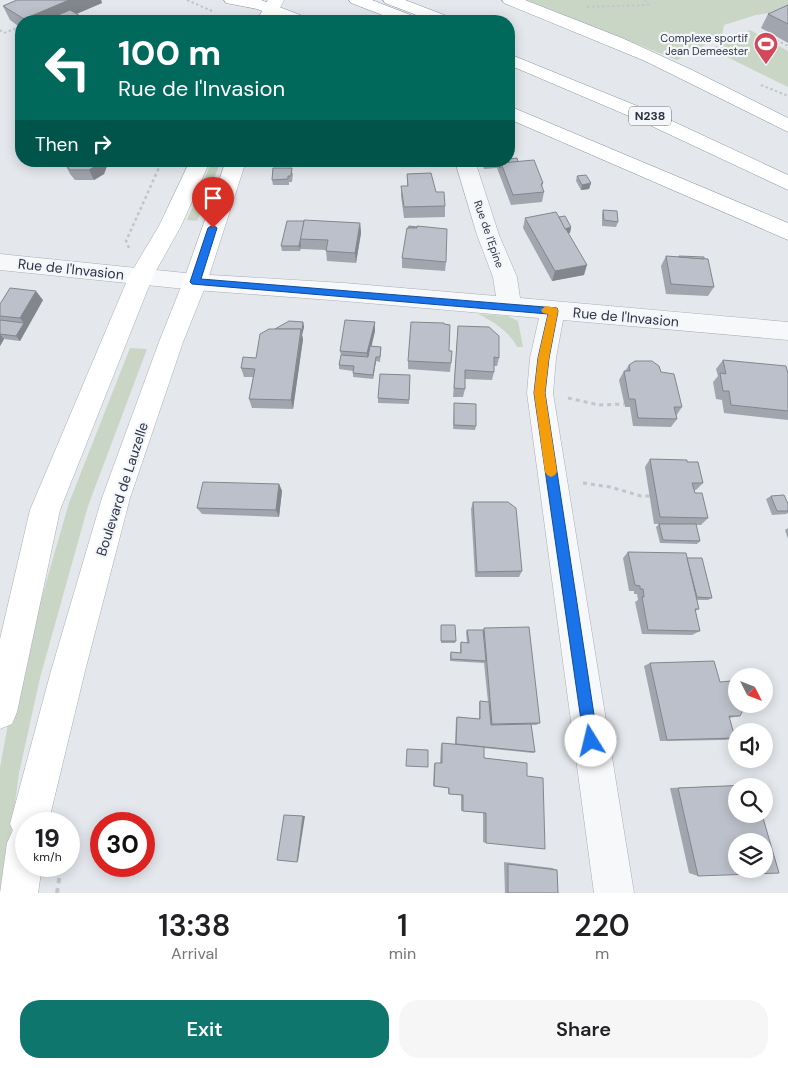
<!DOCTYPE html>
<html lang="en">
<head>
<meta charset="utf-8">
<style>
  :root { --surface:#fff; --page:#f6f6f6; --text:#202124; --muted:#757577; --accent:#0f766e }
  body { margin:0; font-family:"DM Sans",sans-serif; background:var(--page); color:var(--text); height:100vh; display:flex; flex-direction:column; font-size:19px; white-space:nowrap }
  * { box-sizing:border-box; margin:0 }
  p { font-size:16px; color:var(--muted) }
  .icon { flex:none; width:28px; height:28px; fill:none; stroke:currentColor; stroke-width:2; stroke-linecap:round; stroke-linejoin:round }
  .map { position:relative; height:893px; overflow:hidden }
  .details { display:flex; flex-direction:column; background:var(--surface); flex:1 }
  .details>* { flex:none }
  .top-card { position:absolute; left:15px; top:15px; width:500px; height:152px; border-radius:20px; box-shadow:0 2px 12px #0003; background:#00695c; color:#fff; overflow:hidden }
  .needle { width:32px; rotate:132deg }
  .fabs { position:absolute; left:728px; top:668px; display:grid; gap:10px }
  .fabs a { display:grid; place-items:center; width:45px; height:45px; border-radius:50%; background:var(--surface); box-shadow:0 2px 12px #0003; font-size:25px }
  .speed { position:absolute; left:15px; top:812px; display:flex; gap:10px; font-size:25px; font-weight:700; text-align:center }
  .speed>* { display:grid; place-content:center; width:65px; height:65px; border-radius:50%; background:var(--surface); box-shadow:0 2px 12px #0003; line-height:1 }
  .speed small { font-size:12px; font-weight:400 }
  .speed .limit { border:8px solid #d22; background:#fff; color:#111 }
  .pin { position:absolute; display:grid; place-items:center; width:42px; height:42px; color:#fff; margin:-51px -21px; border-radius:50% 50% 50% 0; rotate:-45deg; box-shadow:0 0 5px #0007 }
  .pin .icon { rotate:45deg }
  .me { position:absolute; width:55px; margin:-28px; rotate:351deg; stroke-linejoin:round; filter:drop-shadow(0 0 4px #0008) }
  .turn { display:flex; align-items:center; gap:18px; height:105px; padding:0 20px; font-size:22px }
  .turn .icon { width:65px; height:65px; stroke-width:2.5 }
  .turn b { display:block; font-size:35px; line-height:42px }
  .then { display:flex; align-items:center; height:48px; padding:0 20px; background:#0003; gap:10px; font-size:19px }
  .eta { display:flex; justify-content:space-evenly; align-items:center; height:85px; text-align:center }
  .eta b { font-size:30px; font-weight:600; line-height:35px }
  .button { display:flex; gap:10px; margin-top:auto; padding:10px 20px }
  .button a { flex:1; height:58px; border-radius:20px; background:var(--accent); color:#fff; font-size:20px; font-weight:600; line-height:58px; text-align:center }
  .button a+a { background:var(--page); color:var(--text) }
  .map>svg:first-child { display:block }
  .green { fill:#c9d6c5 }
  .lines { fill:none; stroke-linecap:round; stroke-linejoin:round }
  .street-casing { stroke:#a9aeb7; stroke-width:1 }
  .secondary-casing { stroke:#a9aeb7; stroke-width:1 }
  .highway-casing { stroke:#8b94a3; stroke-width:1 }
  .path-far3 { stroke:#c2c5cb; stroke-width:2; stroke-dasharray:2.5 2.5; stroke-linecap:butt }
  .path-far2 { stroke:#c2c5cb; stroke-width:2.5; stroke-dasharray:3 3; stroke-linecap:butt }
  .path-far1 { stroke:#c2c5cb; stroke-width:3; stroke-dasharray:4 4; stroke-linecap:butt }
  .path { stroke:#c2c5cb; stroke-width:4; stroke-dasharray:5 5; stroke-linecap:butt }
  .street { fill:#f7f8fa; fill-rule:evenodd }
  .secondary { fill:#fff; fill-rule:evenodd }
  .highway { fill:#fff; fill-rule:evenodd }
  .wall { fill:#a1a5ae }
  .shaded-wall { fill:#83868d }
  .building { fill:#bbc0ca; stroke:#83868d; fill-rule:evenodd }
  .route { fill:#1a73e8; stroke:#114b97 }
  .slow { fill:#f59e0b }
  .labels { text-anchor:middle; stroke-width:4.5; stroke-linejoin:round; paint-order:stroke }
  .far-poi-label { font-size:11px; fill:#2b3445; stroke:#f4f6f9; text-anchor:end }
  .far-street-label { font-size:11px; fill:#2b3445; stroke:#f4f6f9 }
  .shield { fill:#f4f6f9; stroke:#676e7b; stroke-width:1 }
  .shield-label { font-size:12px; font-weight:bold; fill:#2b3445 }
  .street-label { font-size:14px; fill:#2b3445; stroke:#f4f6f9 }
</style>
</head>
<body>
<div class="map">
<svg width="788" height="893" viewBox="0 0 788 893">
  <rect width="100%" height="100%" fill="#e4e7ec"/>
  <g class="green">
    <path d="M527,0H788V10L756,15L724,25L722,36L677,60Z"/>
    <path d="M750,30L788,51V87L711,49Z"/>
    <path d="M212,161H221L197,221L187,220Z"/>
    <path d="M478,314L508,316L518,321L523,347H517C509,331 494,322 478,314Z"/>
    <path d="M130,348L147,349L88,506L40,678L19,773L3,893H0V768L13,697L69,503Z"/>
  </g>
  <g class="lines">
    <defs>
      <path id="street" d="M455,161H475L499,235L517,277L520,298L788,322V340L563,320L556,358L553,393L634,893H594L527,393L530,358L539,318L344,301L195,290L0,270V254L195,274L344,283L496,296L493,277L477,235Z"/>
      <g id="secondary">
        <path d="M268,0H284L273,21H257Z"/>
        <path d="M190,161H210L181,226L153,276L60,510L17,712L12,724L0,729V639L30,510L129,276L159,226Z"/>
        <path d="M226,161H246L207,282L183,342L130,498L85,671L48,824H26V866H42L38,893H0L7,843L13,830L10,824L51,671L102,498L159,342L183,282Z"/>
      </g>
      <g id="highway">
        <path d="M224,0H261L308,18L310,21H288L257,9L226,3Z"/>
        <path d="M349,0H372L413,16L415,19L414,21H398L351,3Z"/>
        <path d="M383,0H405L452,18L454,21H432L385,3Z"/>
        <path d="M502,0H525L622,38L692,70L788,118V132L645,61L504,3Z"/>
        <path d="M509,54L657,114L788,175V190L643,122L509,65Z"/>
        <path d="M509,106L788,223V240L509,119Z"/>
      </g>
    </defs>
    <use href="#street" class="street-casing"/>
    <use href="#secondary" class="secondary-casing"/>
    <use href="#highway" class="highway-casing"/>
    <g class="path-far3">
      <path d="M187,0L212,11"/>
      <path d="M587,7L648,5L645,0"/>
      <path d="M0,30L4,33L20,27"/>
      <path d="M763,33L788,46"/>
      <path d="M761,85L788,96"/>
    </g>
    <path class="path-far2" d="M129,248L126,241L162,161"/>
    <g class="path-far1">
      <path d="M568,398L599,405L624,404"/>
      <path d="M583,483L610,487L641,496H651"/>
    </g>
    <path class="path" d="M57,893L61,866"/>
    <use href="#street" class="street"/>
    <use href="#secondary" class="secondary"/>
    <use href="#highway" class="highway"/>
  </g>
  <g class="wall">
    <path d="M17,0H101L102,3L76,14L82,17L83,21H21V28L10,20L3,6Z"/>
    <path d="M788,5V43L761,28L768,14Z"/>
    <path d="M65,161H105L107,166L104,174L94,180H75L70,174L65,164Z"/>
    <path d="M481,161L518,162L543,183L542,187L544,192L542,202L511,205L497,168L484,169Z"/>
    <path d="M293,173L292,182H289V185H273L272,180Z"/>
    <path d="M407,174L436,192L445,206V217L404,218L401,196V186H407Z"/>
    <path d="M577,176L591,183L589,189L581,190L576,181Z"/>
    <path d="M603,210L618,222L616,227L602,226V215Z"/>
    <path d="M559,217L571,227L570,233H568L584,275L552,281L523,228L525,218Z"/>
    <path d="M287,221L360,223L361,233L356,263L327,261L326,250L301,249V246L300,251H282L281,246Z"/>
    <path d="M666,256L678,257L679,256L714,287L708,296L666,294L661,266Z"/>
    <path d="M402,258L446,262L445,271L402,268Z"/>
    <path d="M43,300L20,341L4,339L0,346V304Z"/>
    <path d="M303,322L304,327L302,335L303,339L293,409L252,408L249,399L253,377H244L241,368L256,358L275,329Z"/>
    <path d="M375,322V331L371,346L381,347V352L380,362L376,361L373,379L353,377V371L339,369V365L341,355L340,351Z"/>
    <path d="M444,324L451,363L450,372L408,369V361Z"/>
    <path d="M458,326L499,358L497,366H494V372L492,380L465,379V389L463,397H453Z"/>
    <path d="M723,360L788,374V420L724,413L722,400L716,399L713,382L718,376L716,369Z"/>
    <path d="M629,365L661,372L682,407L676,416L677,419L671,427L633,426L630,407H625L619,380L624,371H625Z"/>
    <path d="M410,375L409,404L378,403V398Z"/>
    <path d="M454,403L476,426L475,430L453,429Z"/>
    <path d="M650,459L687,462L703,483L696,490H694L695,493L708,518L701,525H696L700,541L697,544L660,543L656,527L659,524H689H654L645,467Z"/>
    <path d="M279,484L282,491L279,517L202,514L197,508Z"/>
    <path d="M771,496L788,504V513L786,514L772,515L766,499Z"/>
    <path d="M473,502L522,571L519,577H475L471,509Z"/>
    <path d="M788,528V539L785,530Z"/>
    <path d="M628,552L687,558L712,598L708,600H697L699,609L695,611L700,631L692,635L642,634L635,602L638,600L637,594H634V591H629L623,558Z"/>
    <path d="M441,625L456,641L455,643H441Z"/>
    <path d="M484,628L540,723L536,725H531L535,752L533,753L484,748V758L527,763L486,843L483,842V813L461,811V795L448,794V788L433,786L434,764L435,763H440L441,745L442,743L455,744L456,718L457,717L479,719V702L480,701L488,702L484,663L450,661V654L451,652L460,653V644L461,642L467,643L466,632L467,630H483Z"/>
    <path d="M650,663L720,682L740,716L729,718L735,738L725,740L660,741L644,666Z"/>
    <path d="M749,785L758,817L763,818L698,876L689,873L670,788Z"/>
    <path d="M504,862L552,868L557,870L558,893H505Z"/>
  </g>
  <g class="shaded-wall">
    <path d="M69,0H101L102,3L60,21H25L24,19Z"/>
    <path d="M82,17L83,21H73Z"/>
    <path d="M100,161H105L107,166L104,174L94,180L89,170Z"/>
    <path d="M591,183L589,189L581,190L582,185Z"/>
    <path d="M360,223L361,233L356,263L355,253Z"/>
    <path d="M571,227L570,233L560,234L562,229Z"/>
    <path d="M300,240L301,246L300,251L299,246Z"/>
    <path d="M587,265L584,275L552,281L555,271Z"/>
    <path d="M36,291L43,300L20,341L16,336L24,323L20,318Z"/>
    <path d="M303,322L304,327L302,335L303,339L293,409L291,400Z"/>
    <path d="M375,322V331L368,362L367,353Z"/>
    <path d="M0,334L4,339L0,346Z"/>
    <path d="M376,357V361L373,379V375Z"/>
    <path d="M279,484L282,491L279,517L276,510Z"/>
    <path d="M303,816H305L298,861L297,862Z"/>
  </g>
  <g class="building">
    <path d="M17,0H69L24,19L3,6Z"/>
    <path d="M788,5V24L768,14Z"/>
    <path d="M70,10L82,17L73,21H44Z"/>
    <path d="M517,158L518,162L501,163L500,168L498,162L509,161V159Z"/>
    <path d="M534,160L543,183L541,184L544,192L513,195L501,163Z"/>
    <path d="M65,161H100L99,164L89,170H70L65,164Z"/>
    <path d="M273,168H292L291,176H288V179L272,180Z"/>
    <path d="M431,173L436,192H444L445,206L404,207L401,186H408L407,174Z"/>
    <path d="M586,175L591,183L582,185L577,176Z"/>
    <path d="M603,210L617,211L618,222L604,220Z"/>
    <path d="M556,212L587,265L555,271L525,218Z"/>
    <path d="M565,216L571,227L565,229L559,217Z"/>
    <path d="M304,220L360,223L355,253L326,251L328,240L300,239Z"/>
    <path d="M287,221H304L299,246H281Z"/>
    <path d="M409,226L417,227V228H408Z"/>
    <path d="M417,226L447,229L446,262L402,258L407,228H417Z"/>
    <path d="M666,256L708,259L714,287L671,284Z"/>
    <path d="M679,256L704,257V259L679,257Z"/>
    <path d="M10,288L36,291L20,318L0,316V304Z"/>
    <path d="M0,320L24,323L16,336L0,334Z"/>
    <path d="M345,320L375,322L367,353L340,351Z"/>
    <path d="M289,321L303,322L302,331L301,329H275Z"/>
    <path d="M411,322L444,323V324L450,325L449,351H452L451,363L408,361Z"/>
    <path d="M458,326L489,327L499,336V358L494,357V372L465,370V389L454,388Z"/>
    <path d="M269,329H301L291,400L249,399L255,369L241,368L243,357L256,358L260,334Z"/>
    <path d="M370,346L381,347L380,357H376L373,375L353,373L354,366L339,365L341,355L368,357Z"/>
    <path d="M723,360L786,366L788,374V411L731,405L729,391H723L720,373L726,374Z"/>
    <path d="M635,361H652L659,366L661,372L674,374L682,407H674L677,419L638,418L635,399H629L624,371H630L629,365Z"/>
    <path d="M380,374L410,375L409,400L378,398Z"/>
    <path d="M454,403L476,404V426L454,425Z"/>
    <path d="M650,459L687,460V462H698L703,483H692L695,493H702L708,518L660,517Z"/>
    <path d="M203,482L279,484L276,510L197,508Z"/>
    <path d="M784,495L788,504V511H777L771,496Z"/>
    <path d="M473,502H508L516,508L522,571L477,572Z"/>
    <path d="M659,524H696L700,541L663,540Z"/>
    <path d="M628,552L686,553L699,609H695L700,631L648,630L642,597H644L643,589H640V586L635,585Z"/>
    <path d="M687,558H702L712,598L697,597Z"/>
    <path d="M441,625H455L456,641H441Z"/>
    <path d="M529,627L540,723L492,724L484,628Z"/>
    <path d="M467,630H483L486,661L451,659V652L461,653V642L469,643Z"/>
    <path d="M714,661L720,682L731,681L736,685V704H741L743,710L740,716H729L735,738L667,740L650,663Z"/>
    <path d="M480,701L489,702L491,725L531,724L535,752L456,744L457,717L480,719Z"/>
    <path d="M442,743L484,747V758L527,763V776L543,778L545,849L486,843V813L463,811V795L449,794V788L434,786L435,763H442Z"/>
    <path d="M407,749L428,750V767L406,766Z"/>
    <path d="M749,785V786H736V814H757L758,818H763L779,873L698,876L678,788ZM736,841H764V869H736Z"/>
    <path d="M284,815L303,816L297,862L277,860Z"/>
    <path d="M508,864L557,870L558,893H508Z"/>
  </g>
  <path class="route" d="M213,225L217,228L201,279L557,308L558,311L549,358L545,393L598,741L596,746L591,749L586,746L584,741L534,393L538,358L548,314L192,284L190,282L208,228Z"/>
  <path class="slow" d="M546,306L557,308L558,311L549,358L545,393L557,472L555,475L551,477L547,475L545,472L534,393L538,358L548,314L543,313L541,310Z"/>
  <defs>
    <symbol id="stadium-pin" viewBox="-11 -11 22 30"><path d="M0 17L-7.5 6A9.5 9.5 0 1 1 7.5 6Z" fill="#d1495b" stroke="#f4f6f9"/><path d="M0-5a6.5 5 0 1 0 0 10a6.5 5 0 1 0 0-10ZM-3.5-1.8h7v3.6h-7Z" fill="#fff"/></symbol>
  </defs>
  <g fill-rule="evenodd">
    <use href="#stadium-pin" x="752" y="30" width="28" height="38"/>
  </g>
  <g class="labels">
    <g class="far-poi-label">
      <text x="748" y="42">Complexe sportif<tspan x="748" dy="13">Jean Demeester</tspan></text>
    </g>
    <g class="far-street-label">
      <text transform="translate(489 234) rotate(71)" y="4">Rue de l'Epine</text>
    </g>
    <rect class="shield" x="629" y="106.5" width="42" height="19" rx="4"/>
    <g class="shield-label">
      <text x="650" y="120">N238</text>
    </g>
    <g class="street-label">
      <text transform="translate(71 269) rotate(6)" y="5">Rue de l'Invasion</text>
      <text transform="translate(626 317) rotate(5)" y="5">Rue de l'Invasion</text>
      <text transform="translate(122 489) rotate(-72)" y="5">Boulevard de Lauzelle</text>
    </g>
  </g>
</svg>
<div class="fabs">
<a><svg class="needle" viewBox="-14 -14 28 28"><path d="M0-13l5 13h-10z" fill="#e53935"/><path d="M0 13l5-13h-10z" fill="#757577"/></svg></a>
<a><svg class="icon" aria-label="sound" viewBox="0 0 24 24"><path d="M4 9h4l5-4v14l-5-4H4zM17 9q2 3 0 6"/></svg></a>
<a><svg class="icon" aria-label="search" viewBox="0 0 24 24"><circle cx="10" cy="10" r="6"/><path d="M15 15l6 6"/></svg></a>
<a><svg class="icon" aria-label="layers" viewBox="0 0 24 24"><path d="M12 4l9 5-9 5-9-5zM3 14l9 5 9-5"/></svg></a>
</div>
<div class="speed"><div>19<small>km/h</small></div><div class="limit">30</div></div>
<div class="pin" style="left:213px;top:228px;background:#d93025"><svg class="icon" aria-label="arrive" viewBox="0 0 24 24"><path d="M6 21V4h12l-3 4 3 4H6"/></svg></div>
<svg class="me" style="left:591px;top:741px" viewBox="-20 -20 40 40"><circle r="19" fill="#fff"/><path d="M0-13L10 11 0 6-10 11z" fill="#1a73e8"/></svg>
<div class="top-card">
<div class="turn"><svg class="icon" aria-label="left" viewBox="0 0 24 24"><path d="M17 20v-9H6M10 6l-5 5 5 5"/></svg><div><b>100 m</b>Rue de l'Invasion</div></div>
<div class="then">Then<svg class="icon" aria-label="right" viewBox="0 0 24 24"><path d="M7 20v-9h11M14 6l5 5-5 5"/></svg></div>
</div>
</div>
<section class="details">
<div class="eta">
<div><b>13:38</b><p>Arrival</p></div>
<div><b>1</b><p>min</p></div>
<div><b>220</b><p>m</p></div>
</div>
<div class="button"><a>Exit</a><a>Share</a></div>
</section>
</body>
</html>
